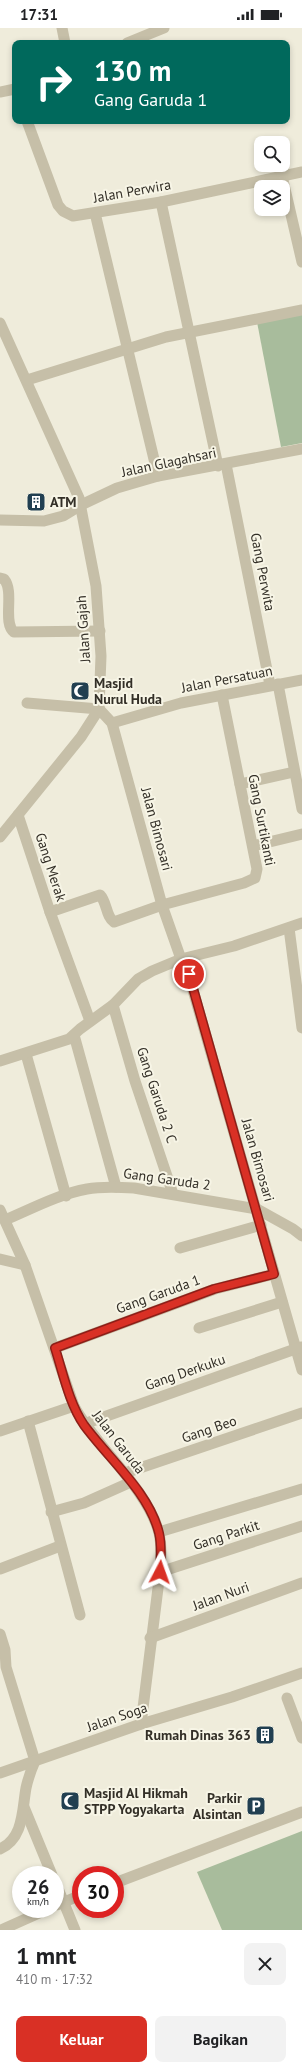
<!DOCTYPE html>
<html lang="id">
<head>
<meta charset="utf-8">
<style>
  :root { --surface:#fff; --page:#f2f2f2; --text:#202124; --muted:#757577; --accent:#d93025 }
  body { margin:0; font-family:"PT Sans",sans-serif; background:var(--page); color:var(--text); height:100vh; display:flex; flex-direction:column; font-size:15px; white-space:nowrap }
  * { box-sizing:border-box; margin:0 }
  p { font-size:13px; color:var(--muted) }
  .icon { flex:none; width:22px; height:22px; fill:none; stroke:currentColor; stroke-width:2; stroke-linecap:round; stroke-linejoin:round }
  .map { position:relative; height:1902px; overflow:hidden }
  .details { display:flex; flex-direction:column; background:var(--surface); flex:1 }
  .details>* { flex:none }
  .guide { position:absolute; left:12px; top:12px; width:278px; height:84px; border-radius:8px; box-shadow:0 2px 6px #0003; background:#00695c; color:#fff; overflow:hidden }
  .tools { position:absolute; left:254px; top:108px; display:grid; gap:8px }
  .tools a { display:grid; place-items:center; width:36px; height:36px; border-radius:8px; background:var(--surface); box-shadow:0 2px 6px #0003; font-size:20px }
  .speed { position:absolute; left:12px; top:1838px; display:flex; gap:8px; font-size:20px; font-weight:700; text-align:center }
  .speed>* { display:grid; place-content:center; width:52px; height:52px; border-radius:50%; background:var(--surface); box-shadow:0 2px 6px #0003; line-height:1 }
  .speed small { font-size:10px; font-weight:400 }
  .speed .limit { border:6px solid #d22; background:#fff; color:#111 }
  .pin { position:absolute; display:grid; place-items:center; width:34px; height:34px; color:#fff; margin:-17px; border:2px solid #fff; border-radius:50%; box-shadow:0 1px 4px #0007 }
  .me { position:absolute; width:44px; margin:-22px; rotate:4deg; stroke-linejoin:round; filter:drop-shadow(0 0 3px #0008) }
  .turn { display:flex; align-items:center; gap:14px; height:84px; padding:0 16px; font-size:18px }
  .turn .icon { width:52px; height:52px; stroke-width:2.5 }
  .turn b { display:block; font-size:28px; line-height:34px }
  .round { display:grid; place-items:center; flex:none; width:42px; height:42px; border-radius:8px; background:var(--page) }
  .headline { display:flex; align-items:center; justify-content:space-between; height:68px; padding:0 16px }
  h1 { font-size:24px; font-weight:600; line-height:30px }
  .button { display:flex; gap:8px; margin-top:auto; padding:8px 16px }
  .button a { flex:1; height:46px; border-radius:8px; background:var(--accent); color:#fff; font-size:16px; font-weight:600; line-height:46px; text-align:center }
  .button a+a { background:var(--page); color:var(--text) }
  .status { display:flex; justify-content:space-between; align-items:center; height:28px; padding:0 20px; background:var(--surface); direction:ltr }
  .status svg { height:11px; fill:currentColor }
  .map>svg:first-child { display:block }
  .green { fill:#a8bc9c }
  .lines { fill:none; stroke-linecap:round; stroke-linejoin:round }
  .minor { stroke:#c6bfa8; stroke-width:11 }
  .tertiary { stroke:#c6bfa8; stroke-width:11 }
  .route-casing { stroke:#8d1f18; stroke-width:10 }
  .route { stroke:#d93025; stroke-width:7 }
  .labels { text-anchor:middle; stroke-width:4; stroke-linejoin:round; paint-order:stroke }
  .street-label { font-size:14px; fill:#332f27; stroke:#f7f5e6 }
  .poi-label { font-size:14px; font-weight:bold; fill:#332f27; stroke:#f7f5e6; text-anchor:start }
</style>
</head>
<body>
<div class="status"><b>17:31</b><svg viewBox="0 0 49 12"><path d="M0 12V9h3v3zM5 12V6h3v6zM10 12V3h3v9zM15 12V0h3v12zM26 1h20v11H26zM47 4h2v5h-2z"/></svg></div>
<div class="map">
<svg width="302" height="1902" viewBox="0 0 302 1902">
  <rect width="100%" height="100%" fill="#efecdb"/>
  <g class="green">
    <path d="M302,285V415L281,419L257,294Z"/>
    <path d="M302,1803V1902H222L197,1844Z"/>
  </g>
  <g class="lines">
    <g class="minor">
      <path d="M62,0L65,15"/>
      <path d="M127,15L164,0"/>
      <path d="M0,64L15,61"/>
      <path d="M27,93L58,177L63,183L73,188L161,174L302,144"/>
      <path d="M282,148L302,234"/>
      <path d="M161,174L218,438"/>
      <path d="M95,185L158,448"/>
      <path d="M0,295L79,470L96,558L101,628L99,681L81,709L0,809"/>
      <path d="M27,352L166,309L302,282"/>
      <path d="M226,436L270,657"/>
      <path d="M0,550L4,551C15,564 2,595 14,604L100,603"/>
      <path d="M278,656L302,781"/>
      <path d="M27,675L99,681"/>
      <path d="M99,681L112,695L162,877L181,931"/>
      <path d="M112,695L181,675L302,652"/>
      <path d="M240,756L294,744"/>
      <path d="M18,787L50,884L100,867C107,874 106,889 114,894L162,877L244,855L255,850L257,841L222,667"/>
      <path d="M253,818L302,806"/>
      <path d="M50,884L90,993"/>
      <path d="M289,900L302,1000"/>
      <path d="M184,931L302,1342"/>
      <path d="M113,977L135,1053L173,1166"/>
      <path d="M74,1007L116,1159"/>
      <path d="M26,1026L66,1168"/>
      <path d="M0,1033L69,1011L80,1001L113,977L138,951L152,943L181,931L234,918L302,895"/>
      <path d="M0,1182L25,1237L74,1378C96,1419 148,1461 159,1505C162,1518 161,1531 160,1544L141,1696"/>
      <path d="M5,1192C31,1181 59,1166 87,1161C102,1158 118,1159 134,1160L257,1181L293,1201L302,1208"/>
      <path d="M180,1220L261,1197"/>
      <path d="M0,1231L25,1237"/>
      <path d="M199,1300L282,1274"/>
      <path d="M55,1320L215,1261L274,1246"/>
      <path d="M28,1393L80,1587"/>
      <path d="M84,1396L301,1319"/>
      <path d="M0,1403L74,1378"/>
      <path d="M125,1445L302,1385"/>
      <path d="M51,1484L84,1475L131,1454"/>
      <path d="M159,1504L302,1461"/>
      <path d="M0,1541L60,1518"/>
      <path d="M160,1544L302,1498"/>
      <path d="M0,1606L5,1622L6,1639L35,1733"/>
      <path d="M150,1610L302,1555"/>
      <path d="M287,1670L302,1710"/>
      <path d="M0,1745L141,1696L232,1669L302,1645"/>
      <path d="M24,1779L52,1847"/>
      <path d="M0,1821C24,1810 22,1782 26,1760C28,1751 31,1742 35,1733"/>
      <path d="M55,1853L75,1902"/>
      <path d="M115,1855L302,1784"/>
      <path d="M57,1877L81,1867"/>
      <path d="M1,1902L48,1881"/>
    </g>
    <path class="tertiary" d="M0,492L44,493L63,488L81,477L117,460L158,448L302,421"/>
  </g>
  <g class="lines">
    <defs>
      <path id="route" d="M160,1544C161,1531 162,1518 159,1505C149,1464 108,1430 84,1397C69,1375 63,1345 55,1320L214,1261L274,1246L189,946"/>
    </defs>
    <use href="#route" class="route-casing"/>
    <use href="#route" class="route"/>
  </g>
  <defs>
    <symbol id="building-square" viewBox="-11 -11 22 22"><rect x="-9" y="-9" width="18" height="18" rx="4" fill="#213f51" stroke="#f7f5e6"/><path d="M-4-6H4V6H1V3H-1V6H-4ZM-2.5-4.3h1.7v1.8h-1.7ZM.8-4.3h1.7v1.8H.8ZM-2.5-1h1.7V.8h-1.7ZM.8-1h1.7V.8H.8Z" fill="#fff"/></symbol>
    <symbol id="mosque-square" viewBox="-11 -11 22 22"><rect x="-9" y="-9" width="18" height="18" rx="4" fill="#213f51" stroke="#f7f5e6"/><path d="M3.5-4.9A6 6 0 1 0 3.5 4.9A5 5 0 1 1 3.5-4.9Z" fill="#fff"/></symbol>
    <symbol id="parking-square" viewBox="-11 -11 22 22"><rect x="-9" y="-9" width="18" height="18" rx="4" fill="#213f51" stroke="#f7f5e6"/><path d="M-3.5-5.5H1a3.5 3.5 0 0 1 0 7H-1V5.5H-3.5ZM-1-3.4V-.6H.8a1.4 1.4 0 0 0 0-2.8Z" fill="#fff"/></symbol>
  </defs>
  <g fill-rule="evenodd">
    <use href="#building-square" x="25" y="463" width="22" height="22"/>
    <use href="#mosque-square" x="69" y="652" width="22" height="22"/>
    <use href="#building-square" x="254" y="1696" width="22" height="22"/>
    <use href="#mosque-square" x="59" y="1762" width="22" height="22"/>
    <use href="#parking-square" x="245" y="1767" width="22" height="22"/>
  </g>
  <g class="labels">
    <g class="street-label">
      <text transform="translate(132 163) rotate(-10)" y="5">Jalan Perwira</text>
      <text transform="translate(169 434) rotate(-12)" y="5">Jalan Glagahsari</text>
      <text transform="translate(263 544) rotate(79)" y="5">Gang Perwita</text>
      <text transform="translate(83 601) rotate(-94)" y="5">Jalan Gajah</text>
      <text transform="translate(227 651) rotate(-11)" y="5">Jalan Persatuan</text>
      <text transform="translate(262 792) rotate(79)" y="5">Gang Surtikanti</text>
      <text transform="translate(157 801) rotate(75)" y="5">Jalan Bimosari</text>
      <text transform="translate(51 839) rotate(72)" y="5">Gang Merak</text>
      <text transform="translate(157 1067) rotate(72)" y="5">Gang Garuda 2 C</text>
      <text transform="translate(258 1132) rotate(74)" y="5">Jalan Bimosari</text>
      <text transform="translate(167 1151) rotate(8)" y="5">Gang Garuda 2</text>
      <text transform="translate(158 1266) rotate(-20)" y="5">Gang Garuda 1</text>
      <text transform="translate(185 1344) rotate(-19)" y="5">Gang Derkuku</text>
      <text transform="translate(209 1401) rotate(-19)" y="5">Gang Beo</text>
      <text transform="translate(119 1414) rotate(52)" y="5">Jalan Garuda</text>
      <text transform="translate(226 1507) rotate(-18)" y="5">Gang Parkit</text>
      <text transform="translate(221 1568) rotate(-20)" y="5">Jalan Nuri</text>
      <text transform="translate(117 1689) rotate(-19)" y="5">Jalan Soga</text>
    </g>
    <g class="poi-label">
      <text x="50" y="479">ATM</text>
      <text x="94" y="660">Masjid<tspan x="94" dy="16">Nurul Huda</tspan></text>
      <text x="251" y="1712" text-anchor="end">Rumah Dinas 363</text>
      <text x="84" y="1770">Masjid Al Hikmah<tspan x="84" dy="16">STPP Yogyakarta</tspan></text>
      <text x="242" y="1775" text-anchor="end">Parkir<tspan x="242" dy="16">Alsintan</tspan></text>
    </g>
  </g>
</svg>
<div class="tools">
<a><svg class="icon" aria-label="search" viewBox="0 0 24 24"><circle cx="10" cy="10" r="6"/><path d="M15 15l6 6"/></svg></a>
<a><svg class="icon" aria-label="layers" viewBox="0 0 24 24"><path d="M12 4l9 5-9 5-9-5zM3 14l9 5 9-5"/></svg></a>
</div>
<div class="speed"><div>26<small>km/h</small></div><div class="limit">30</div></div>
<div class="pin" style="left:189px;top:946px;background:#d93025"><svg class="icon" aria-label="arrive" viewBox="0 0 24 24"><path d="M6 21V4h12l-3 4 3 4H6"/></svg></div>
<svg class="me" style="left:160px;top:1544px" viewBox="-20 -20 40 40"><path d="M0-17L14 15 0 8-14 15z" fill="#d93025" stroke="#fff" stroke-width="4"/></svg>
<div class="guide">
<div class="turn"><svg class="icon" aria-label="right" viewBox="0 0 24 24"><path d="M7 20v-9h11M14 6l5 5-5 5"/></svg><div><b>130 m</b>Gang Garuda 1</div></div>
</div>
</div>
<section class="details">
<div class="headline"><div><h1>1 mnt</h1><p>410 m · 17:32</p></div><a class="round"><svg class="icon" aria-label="close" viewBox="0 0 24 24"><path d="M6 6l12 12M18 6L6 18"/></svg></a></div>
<div class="button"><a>Keluar</a><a>Bagikan</a></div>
</section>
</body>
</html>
